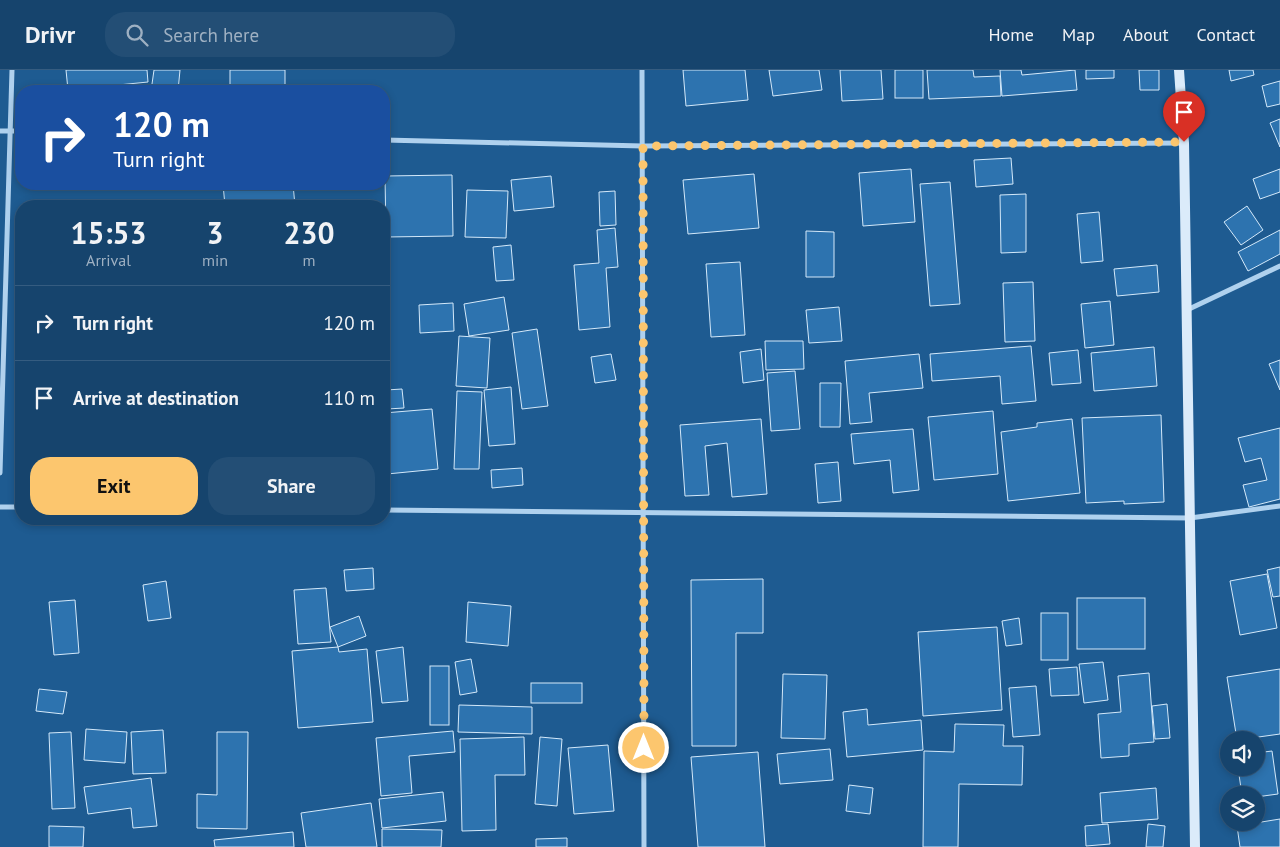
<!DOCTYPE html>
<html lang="en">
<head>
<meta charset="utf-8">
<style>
  :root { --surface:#16446d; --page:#234e75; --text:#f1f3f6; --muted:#9eb0c2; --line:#355c80; --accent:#fcc66e }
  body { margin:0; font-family:"PT Sans",sans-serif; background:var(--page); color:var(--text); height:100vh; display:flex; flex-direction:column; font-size:19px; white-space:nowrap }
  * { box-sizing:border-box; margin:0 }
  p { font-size:16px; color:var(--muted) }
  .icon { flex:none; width:28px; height:28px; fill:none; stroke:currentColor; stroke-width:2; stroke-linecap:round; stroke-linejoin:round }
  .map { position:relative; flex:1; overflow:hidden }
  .drawer { position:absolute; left:15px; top:130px; width:375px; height:325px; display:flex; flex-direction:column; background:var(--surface); border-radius:20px; box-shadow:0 2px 8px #0003,0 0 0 1px var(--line) }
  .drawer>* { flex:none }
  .banner { position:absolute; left:15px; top:15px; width:375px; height:105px; border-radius:20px; box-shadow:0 2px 8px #0003,0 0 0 1px var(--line); background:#1a4fa0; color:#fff; overflow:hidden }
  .controls { position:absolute; left:1220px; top:661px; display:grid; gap:10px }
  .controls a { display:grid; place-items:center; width:45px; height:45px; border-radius:50%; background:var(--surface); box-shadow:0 2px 8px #0003,0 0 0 1px var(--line); font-size:25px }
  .pin { position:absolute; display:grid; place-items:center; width:42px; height:42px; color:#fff; margin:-51px -21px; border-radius:50% 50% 50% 0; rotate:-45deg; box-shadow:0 0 5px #0007 }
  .pin .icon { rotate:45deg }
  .me { position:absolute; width:55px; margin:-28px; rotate:0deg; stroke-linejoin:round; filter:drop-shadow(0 0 4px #0008) }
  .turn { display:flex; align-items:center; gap:18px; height:105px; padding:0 15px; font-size:22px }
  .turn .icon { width:65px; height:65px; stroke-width:2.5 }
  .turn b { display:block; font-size:35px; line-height:42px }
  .eta { display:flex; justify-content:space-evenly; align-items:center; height:85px; text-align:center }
  .eta b { font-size:30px; font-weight:800; line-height:35px }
  .cta { display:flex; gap:10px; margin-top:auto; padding:10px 15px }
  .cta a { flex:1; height:58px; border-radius:20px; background:var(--accent); color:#111; font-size:20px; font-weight:800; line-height:58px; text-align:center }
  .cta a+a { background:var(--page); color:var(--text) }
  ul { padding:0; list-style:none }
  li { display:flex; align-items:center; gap:15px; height:75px; padding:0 15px; border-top:1px solid var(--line) }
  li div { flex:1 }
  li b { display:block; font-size:19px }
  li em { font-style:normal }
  header { display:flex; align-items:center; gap:30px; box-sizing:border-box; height:70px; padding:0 25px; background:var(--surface); border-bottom:1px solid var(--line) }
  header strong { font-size:24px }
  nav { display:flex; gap:28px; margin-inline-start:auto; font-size:18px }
  .search { width:350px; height:45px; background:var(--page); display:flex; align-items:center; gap:12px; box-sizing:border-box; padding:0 18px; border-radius:20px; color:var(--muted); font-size:19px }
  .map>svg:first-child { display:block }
  .building { fill:#2d73af; stroke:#d4e9fa }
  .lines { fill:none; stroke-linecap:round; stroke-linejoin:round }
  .street { stroke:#afd1ee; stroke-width:5 }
  .secondary { stroke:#dbebfa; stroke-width:10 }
  .route { stroke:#fcc66e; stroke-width:9; stroke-dasharray:0 16.2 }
</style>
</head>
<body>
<header>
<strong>Drivr</strong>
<div class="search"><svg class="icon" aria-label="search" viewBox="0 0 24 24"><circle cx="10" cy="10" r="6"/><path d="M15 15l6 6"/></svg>Search here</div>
<nav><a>Home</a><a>Map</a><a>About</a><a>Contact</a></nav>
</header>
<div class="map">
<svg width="1280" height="777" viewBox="0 0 1280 777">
  <rect width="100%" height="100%" fill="#1e5b91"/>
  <g class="building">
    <path d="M66,0H147L148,12L68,20Z"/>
    <path d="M154,0H180L178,21H151Z"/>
    <path d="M230,0H285V16L230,17Z"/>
    <path d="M683,0H745L748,30L686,36Z"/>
    <path d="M769,0H819L822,20L773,26Z"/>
    <path d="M840,0H881L883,29L842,31Z"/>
    <rect x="895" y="0" width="28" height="28"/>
    <path d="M927,0H973L974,7L1000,6L1001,26L929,29Z"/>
    <path d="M1000,0H1021L1022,5L1075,0L1077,20L1002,26Z"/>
    <path d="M1086,0H1114V8L1086,9Z"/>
    <path d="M1139,0H1159V20H1140Z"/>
    <path d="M1229,0H1253L1254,5L1231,11Z"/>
    <path d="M1280,11V34L1267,37L1262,16Z"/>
    <path d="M1280,49V77L1270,53Z"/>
    <path d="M1011,88L1013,114L976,117L974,90Z"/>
    <path d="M911,99L915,152L863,156L859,103Z"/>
    <path d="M1280,99V122L1260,129L1253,109Z"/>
    <path d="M754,104L759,158L688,164L683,110Z"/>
    <path d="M452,105L453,166L386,167L385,106Z"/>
    <path d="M551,106L554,137L514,141L511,110Z"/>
    <path d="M950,112L960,234L930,236L920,114Z"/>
    <path d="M223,114H293L295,136H225Z"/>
    <path d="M467,120L508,121L506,168L465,167Z"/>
    <path d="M615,121L616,155L600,156L599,122Z"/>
    <path d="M1026,124V182L1001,183L1000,125Z"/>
    <path d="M1247,136L1263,160L1241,175L1224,152Z"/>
    <path d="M1099,142L1103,191L1081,193L1077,144Z"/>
    <path d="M615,158L618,197L606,198L610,257L579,260L574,195L599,193L597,160Z"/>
    <path d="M1280,160V184L1248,201L1238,182Z"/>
    <path d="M806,161L834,162V207H806Z"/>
    <path d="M511,175L514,210L496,211L493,177Z"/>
    <path d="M740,192L745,265L711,267L706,194Z"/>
    <path d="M1157,195L1159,222L1117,226L1114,199Z"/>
    <path d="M1033,212L1035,271L1005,272L1003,213Z"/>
    <path d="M504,227L509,260L469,266L464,234Z"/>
    <path d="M1110,231L1114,275L1085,278L1081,234Z"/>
    <path d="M453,233L454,261L420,263L419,235Z"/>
    <path d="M839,237L842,271L809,273L806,240Z"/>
    <path d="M537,259L548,336L522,339L512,263Z"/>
    <path d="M459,266L490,268L487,318L456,316Z"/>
    <path d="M765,271H803L804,299L766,300Z"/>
    <path d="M1031,276L1036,331L1002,334L1000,306L932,311L930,284Z"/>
    <path d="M1154,277L1157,316L1094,321L1091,283Z"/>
    <path d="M761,279L764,310L743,313L740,282Z"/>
    <path d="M1078,280L1081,313L1052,315L1049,283Z"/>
    <path d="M611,284L616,310L595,313L591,287Z"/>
    <path d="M919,284L923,318L869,323L872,352L850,354L845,291Z"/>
    <path d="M1280,290V320L1269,294Z"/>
    <path d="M795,301L800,359L771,361L767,303Z"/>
    <path d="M820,313H841L840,357H820Z"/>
    <path d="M511,317L515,374L489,376L484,320Z"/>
    <path d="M402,319L404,338L387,339L386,320Z"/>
    <path d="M457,321L482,322L479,399H454Z"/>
    <path d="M432,339L438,399L387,404L384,343Z"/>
    <path d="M993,341L998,404L934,410L928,347Z"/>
    <path d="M1161,345L1164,432L1124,434V431L1086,433L1082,348Z"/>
    <path d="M761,349L767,424L732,427L727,373L705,376L709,425L685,426L680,355Z"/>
    <path d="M1072,349L1080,423L1008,431L1001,362L1037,357V353Z"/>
    <path d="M1280,358V429L1249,437L1243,415L1267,410L1261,388L1245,392L1238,368Z"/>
    <path d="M913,359L919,420L893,423L890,390L854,394L851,364Z"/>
    <path d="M838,392L841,431L818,433L815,394Z"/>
    <path d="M522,398L523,415L492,418L491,400Z"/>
    <path d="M1280,497V526L1273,527L1267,500Z"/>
    <path d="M373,498L374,519L346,521L344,500Z"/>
    <path d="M1267,504L1277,558L1240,565L1230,511Z"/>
    <path d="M763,509V563H736V676H692L691,510Z"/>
    <path d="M166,511L171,548L148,551L143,515Z"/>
    <path d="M326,518L331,572L298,574L294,520Z"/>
    <rect x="1077" y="528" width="68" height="51"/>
    <path d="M75,530L79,583L54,585L49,532Z"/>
    <path d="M468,532L511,536L508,576L466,572Z"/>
    <rect x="1041" y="543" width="27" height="47"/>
    <path d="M359,546L366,566L338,577L330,557Z"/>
    <path d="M1019,548L1022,574L1006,576L1002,551Z"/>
    <path d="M997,557L1002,640L923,646L918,562Z"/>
    <path d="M338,577L339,582L367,579L373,652L298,658L292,581Z"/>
    <path d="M403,577L408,631L382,633L376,581Z"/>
    <path d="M471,589L477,622L460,625L455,592Z"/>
    <path d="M1103,592L1108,630L1084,633L1079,594Z"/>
    <rect x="430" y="596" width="19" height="59"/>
    <path d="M1077,597L1079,625L1051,626L1049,599Z"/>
    <path d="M1280,599V664L1237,670L1227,607Z"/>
    <path d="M1149,603L1154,672L1129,674V686L1101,688L1098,644L1121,642L1118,606Z"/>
    <path d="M783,604L827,605L825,669L781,668Z"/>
    <rect x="531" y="613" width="51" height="20"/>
    <path d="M1036,616L1040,665L1013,667L1009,618Z"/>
    <path d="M39,619L67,622L63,644L36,641Z"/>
    <path d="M1167,634L1170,668L1155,669L1152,636Z"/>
    <path d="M459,635L532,637V664L458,662Z"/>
    <path d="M867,639L868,655L921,650L923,680L847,687L843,642Z"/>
    <path d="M955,654L1004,655L1003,676H1023L1022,715L959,714L958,777H923L924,681L954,682Z"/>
    <path d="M86,659L127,662L125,693L84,690Z"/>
    <path d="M163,660L166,703L133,704L131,662Z"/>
    <path d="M453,661L455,682L409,686L412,723L381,726L376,668Z"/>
    <path d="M71,662L75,738L52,739L49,663Z"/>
    <path d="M217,662H248L247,759L197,758V724L217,725Z"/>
    <path d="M524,667L525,705H495L496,760L462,761L460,669Z"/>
    <path d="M540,667L562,669L557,736L535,734Z"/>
    <path d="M608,675L614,741L574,744L568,678Z"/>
    <path d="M830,679L833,710L780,714L777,684Z"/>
    <path d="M1272,681L1278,724L1256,727V725H1242L1238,698H1256V683Z"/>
    <path d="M758,682L765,777H698L691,687Z"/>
    <path d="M151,708L157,756L133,758L131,738L88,744L84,717Z"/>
    <path d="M849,715L873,718L870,744L846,741Z"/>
    <path d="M1156,718L1158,749L1102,753L1100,723Z"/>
    <path d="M443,722L446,751L382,758L379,729Z"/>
    <path d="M371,733L377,777H306L301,743Z"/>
    <path d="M1280,749V777H1240L1237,756Z"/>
    <path d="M1108,754L1110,774L1086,776L1085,756Z"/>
    <path d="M1148,754L1165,756L1163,777H1146Z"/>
    <path d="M49,756L84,757L83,777H49Z"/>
    <path d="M382,759L442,760L441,777H382Z"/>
    <path d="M293,762L294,777H215L214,770Z"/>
    <path d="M567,768V777H536V769Z"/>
  </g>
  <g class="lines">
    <g class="street">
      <path d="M642,0L644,777"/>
      <path d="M0,61H21"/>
      <path d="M384,70L643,76L1184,73"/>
      <path d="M1187,240L1280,196"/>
      <path d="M0,403L12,0"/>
      <path d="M0,437H21"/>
      <path d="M384,440L1190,448L1280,436"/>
    </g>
    <path class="secondary" d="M1179,0L1184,73L1195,777"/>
  </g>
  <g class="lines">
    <path class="route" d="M644,678L643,76L1184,72"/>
  </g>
</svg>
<div class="controls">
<a><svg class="icon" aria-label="sound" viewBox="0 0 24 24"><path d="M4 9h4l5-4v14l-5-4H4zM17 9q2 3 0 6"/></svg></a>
<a><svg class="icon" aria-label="layers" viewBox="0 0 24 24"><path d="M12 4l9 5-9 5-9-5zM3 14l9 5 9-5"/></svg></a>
</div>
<div class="pin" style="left:1184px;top:72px;background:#d93025"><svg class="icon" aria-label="arrive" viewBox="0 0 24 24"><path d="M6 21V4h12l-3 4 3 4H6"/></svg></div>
<svg class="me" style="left:644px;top:678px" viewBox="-20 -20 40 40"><circle r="17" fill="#fcc66e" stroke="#fff" stroke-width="3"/><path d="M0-11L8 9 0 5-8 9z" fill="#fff"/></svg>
<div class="banner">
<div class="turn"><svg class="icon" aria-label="right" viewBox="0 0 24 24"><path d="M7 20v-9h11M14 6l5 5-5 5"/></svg><div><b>120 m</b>Turn right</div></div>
</div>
<section class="drawer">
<div class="eta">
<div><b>15:53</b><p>Arrival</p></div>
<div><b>3</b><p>min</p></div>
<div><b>230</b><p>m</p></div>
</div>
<ul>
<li><svg class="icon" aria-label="right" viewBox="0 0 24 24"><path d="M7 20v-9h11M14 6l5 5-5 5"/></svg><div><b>Turn right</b></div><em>120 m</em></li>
<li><svg class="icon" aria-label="arrive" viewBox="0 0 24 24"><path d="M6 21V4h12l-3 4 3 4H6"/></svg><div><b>Arrive at destination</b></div><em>110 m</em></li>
</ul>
<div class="cta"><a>Exit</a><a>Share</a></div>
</section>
</div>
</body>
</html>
